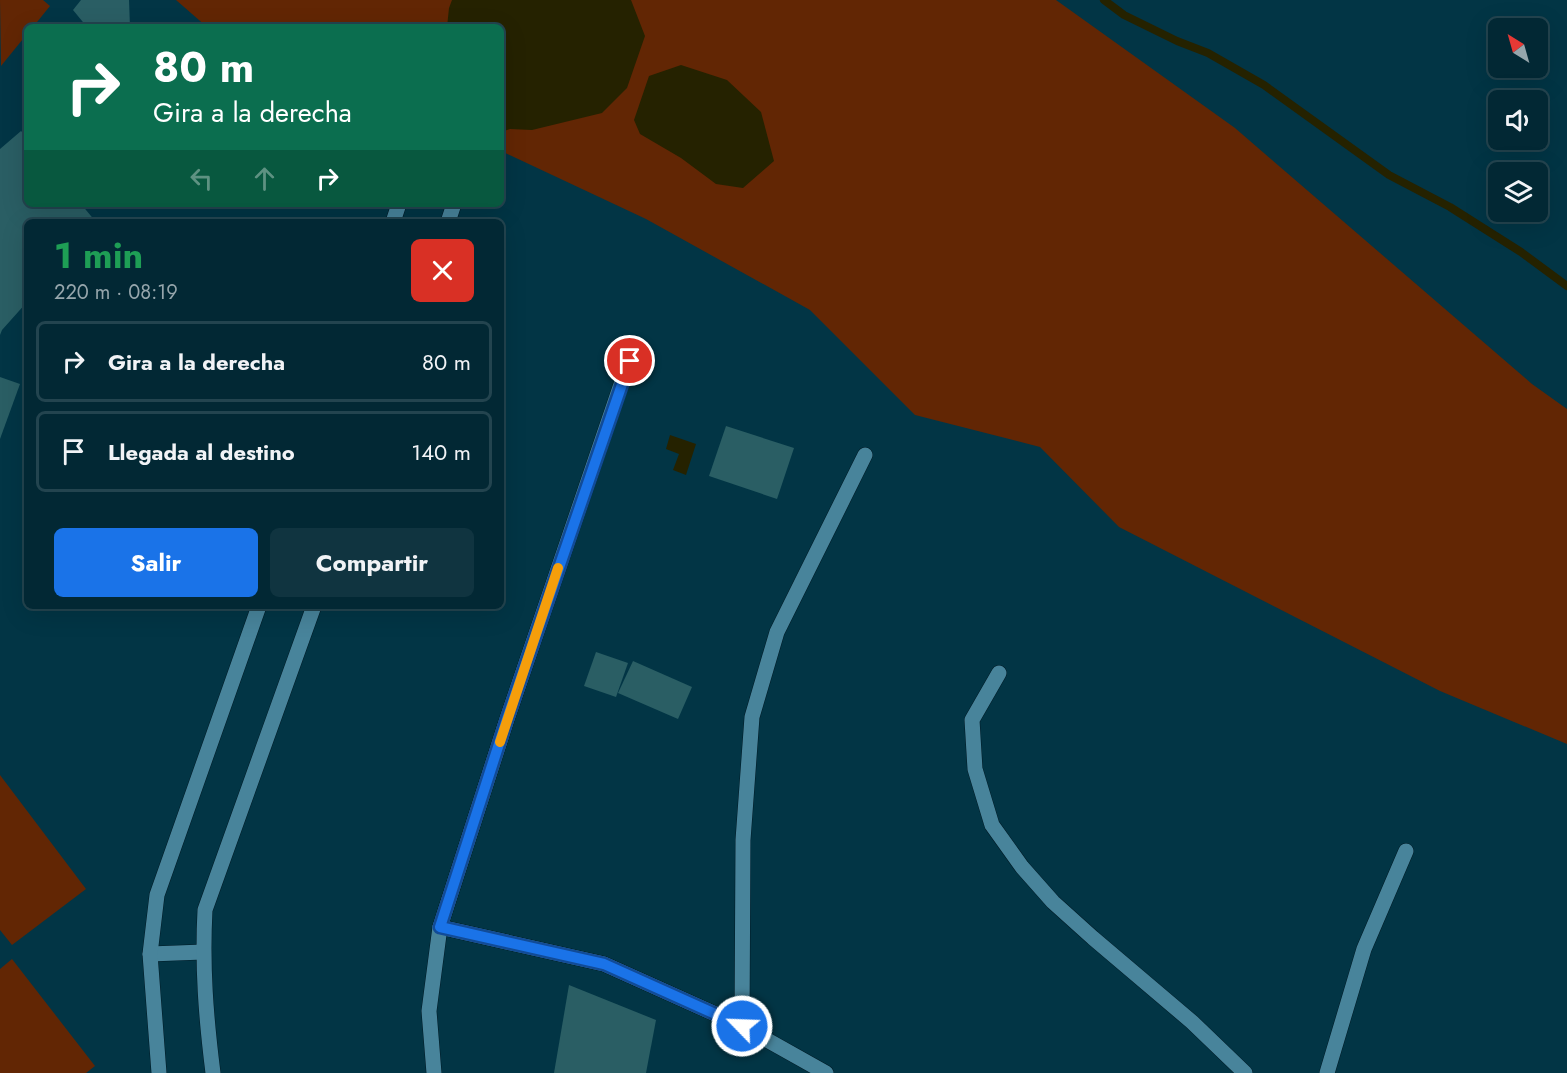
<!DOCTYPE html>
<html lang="es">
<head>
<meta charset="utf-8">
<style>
  :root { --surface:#022834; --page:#103440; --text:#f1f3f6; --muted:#96a6ac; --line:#23444f; --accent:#1a73e8 }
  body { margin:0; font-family:Jost,sans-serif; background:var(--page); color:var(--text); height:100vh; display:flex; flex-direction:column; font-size:22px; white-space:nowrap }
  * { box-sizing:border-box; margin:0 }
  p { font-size:20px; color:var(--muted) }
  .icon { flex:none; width:33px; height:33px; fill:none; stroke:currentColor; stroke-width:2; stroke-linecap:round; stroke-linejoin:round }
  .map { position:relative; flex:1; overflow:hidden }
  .sheet { position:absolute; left:24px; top:219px; width:480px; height:390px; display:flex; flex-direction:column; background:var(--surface); border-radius:9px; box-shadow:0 6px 24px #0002,0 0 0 2px var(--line) }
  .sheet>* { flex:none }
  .banner { position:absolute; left:24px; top:24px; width:480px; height:183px; border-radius:9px; box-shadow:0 6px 24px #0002,0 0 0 2px var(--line); background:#0b6e4f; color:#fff; overflow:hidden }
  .needle { width:39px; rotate:323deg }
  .tools { position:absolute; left:1488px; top:18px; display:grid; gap:12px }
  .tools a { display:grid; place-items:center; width:60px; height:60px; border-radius:9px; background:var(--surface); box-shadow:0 6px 24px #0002,0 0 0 2px var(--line); font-size:30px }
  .pin { position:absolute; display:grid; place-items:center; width:51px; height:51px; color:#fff; margin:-26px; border:3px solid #fff; border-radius:50%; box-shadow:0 2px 6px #0007 }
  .me { position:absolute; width:66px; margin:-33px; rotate:294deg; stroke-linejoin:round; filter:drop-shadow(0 0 4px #0008) }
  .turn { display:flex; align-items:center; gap:21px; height:126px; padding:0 30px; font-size:27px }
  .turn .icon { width:78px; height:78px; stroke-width:2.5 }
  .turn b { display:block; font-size:42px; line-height:51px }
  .lanes { display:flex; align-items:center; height:57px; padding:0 30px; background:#0003; justify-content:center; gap:30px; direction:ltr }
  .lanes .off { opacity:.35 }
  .round { display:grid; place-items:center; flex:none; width:63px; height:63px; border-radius:9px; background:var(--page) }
  .headline { display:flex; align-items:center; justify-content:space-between; height:102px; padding:0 30px }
  h1 { font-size:36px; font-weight:700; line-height:45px; color:#1e9e55 }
  .primary-button { display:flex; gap:12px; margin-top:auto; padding:12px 30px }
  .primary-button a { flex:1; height:69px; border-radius:9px; background:var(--accent); color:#fff; font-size:24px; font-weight:700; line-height:69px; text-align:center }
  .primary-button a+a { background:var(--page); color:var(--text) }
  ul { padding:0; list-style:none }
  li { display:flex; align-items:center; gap:18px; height:81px; margin:0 12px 9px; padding:0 18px; border:3px solid var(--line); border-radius:9px }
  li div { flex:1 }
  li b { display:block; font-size:22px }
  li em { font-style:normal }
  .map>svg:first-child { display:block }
  .green { fill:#622604 }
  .water { fill:#252200 }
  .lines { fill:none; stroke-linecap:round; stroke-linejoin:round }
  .stream { stroke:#252200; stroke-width:8 }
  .building { fill:#2a5e64 }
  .minor-casing { stroke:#001b26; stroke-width:16 }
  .minor { stroke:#48849b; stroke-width:15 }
  .route-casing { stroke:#114b97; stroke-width:15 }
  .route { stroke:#1a73e8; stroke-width:10 }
  .slow { stroke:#f59e0b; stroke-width:10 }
</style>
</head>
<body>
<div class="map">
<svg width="1567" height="1073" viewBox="0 0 1567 1073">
  <rect width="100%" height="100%" fill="#023545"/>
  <g class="green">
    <path d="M0,0H43L50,6L33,27H27V34L1,66Z"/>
    <path d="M176,0H1056L1235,128L1532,384L1567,409V744L1440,691L1119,527L1040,447L915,415L810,310L646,219L501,151V27H207Z"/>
    <path d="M0,775L86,889L12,945L0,930Z"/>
    <path d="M12,959L95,1066L86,1073H0V969Z"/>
  </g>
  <g class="water">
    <path d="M452,0H631L645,36L627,88L602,113L532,130L510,129L501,132V27H447L449,8Z"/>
    <path d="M681,65L727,80L761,112L774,161L743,188L716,184L681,158L640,134L634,120L649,76Z"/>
    <path d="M670,435L696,444L686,475L673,470L679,454L666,449Z"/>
  </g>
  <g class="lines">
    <path class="stream" d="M1104,0L1124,15L1177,41L1208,53L1264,85L1389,175L1450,207L1521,252L1567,286"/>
  </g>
  <g class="building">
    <path d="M81,0H129L130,27H87L73,10Z"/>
    <path d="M21,131L27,137V204H81L96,222H27V302L2,330L0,335V149Z"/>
    <path d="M0,377L20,384L0,439Z"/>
    <path d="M726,426L794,448L777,499L709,476Z"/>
    <path d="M596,652L628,663L616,697L584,686Z"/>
    <path d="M633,661L692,687L678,719L618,693Z"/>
    <path d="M569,985L656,1020L646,1073H554Z"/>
  </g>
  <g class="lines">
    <defs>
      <g id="minor">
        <path d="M393,222L399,204"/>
        <path d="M448,222L454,204"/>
        <path d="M999,673L972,720L975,769L992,825L1022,867L1053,902L1093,938L1192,1022L1245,1073"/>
        <path d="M440,927L604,964L742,1026L826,1073"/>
        <path d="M150,954L203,952"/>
        <path d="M742,1026L743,840L752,717L777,632L865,455"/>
        <path d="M159,1073L150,954L157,895L259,606"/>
        <path d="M213,1073C206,1017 202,967 205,910L314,606"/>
        <path d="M434,1073L429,1011L440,927L507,719L629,361"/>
        <path d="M1327,1073L1364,949L1406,851"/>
      </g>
    </defs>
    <use href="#minor" class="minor-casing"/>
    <use href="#minor" class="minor"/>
  </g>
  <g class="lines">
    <defs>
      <path id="route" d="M630,361L507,719L440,927L604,964L742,1026"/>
    </defs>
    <use href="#route" class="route-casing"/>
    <use href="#route" class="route"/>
    <path class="slow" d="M500,742L558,568"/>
  </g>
</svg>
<div class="tools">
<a><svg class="needle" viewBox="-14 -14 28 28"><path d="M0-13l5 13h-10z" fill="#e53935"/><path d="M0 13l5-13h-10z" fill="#96a6ac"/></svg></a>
<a><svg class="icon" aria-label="sound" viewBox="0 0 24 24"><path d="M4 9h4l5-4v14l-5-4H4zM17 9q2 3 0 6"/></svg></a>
<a><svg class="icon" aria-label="layers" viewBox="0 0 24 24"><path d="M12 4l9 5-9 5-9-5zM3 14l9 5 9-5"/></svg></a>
</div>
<div class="pin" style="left:630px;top:361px;background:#d93025"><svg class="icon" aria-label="arrive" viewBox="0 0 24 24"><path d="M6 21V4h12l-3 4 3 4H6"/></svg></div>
<svg class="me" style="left:742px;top:1026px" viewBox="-20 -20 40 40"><circle r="17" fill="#1a73e8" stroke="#fff" stroke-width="3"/><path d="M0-11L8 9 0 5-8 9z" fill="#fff"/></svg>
<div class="banner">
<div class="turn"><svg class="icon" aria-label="right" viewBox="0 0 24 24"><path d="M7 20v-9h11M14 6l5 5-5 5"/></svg><div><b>80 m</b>Gira a la derecha</div></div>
<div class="lanes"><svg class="icon off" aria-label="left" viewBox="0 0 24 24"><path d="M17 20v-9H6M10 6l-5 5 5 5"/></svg><svg class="icon off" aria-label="ahead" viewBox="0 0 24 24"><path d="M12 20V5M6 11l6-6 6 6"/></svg><svg class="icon" aria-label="right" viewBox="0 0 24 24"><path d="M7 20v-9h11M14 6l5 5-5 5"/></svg></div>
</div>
<section class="sheet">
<div class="headline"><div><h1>1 min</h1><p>220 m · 08:19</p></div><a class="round" style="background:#d93025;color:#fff"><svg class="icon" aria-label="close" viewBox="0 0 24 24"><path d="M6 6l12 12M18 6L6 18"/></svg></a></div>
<ul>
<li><svg class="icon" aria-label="right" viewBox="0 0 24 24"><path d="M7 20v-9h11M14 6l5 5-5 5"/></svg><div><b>Gira a la derecha</b></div><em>80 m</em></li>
<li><svg class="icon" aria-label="arrive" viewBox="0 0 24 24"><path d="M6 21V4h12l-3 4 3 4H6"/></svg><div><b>Llegada al destino</b></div><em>140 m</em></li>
</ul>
<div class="primary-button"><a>Salir</a><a>Compartir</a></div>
</section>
</div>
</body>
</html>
